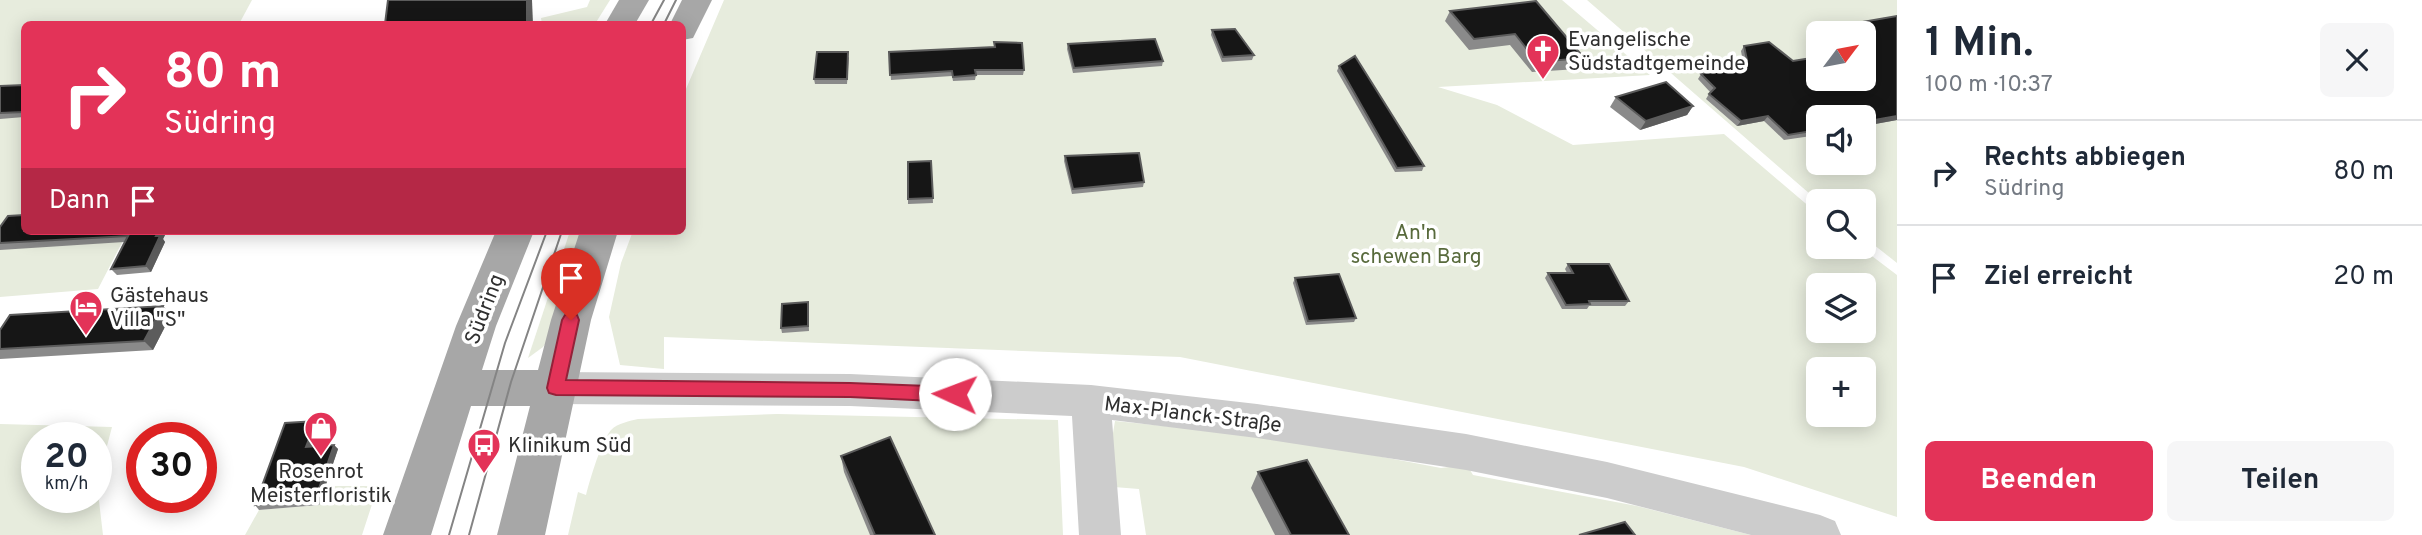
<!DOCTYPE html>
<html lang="de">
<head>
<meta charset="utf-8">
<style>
  :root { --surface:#fff; --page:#f6f6f7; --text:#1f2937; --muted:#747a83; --line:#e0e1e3; --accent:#e33358 }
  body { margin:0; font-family:Overpass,sans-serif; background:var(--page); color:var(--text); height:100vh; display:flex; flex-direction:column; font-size:26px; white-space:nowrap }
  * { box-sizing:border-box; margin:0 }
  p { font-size:23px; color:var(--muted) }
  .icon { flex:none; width:38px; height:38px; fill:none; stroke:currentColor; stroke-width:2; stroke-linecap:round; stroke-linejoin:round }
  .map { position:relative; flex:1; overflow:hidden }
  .panel { display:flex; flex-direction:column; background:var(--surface); width:525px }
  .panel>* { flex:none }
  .banner { position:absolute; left:21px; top:21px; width:665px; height:214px; border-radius:10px; box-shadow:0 4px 18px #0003; background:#e33358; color:#fff; overflow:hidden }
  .needle { width:46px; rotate:58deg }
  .tools { position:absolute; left:1806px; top:21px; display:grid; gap:14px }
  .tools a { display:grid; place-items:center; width:70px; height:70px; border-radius:10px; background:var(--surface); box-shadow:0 4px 18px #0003; font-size:35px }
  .speed { position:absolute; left:21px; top:422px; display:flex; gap:14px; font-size:35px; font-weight:700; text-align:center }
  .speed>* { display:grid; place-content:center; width:91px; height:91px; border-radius:50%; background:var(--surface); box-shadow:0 4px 18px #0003; line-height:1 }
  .speed small { font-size:18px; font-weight:400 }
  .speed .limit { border:10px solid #d22; background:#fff; color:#111 }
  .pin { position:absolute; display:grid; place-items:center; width:60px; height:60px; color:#fff; margin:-72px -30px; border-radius:50% 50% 50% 0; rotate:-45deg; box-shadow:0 0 7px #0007 }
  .pin .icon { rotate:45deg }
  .me { position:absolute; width:77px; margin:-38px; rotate:272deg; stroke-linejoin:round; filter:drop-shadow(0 0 5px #0008) }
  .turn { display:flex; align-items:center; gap:24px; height:147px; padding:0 28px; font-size:32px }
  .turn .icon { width:91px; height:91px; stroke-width:2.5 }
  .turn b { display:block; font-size:49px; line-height:60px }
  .then { display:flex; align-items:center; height:66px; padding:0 28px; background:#0003; gap:14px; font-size:26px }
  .round { display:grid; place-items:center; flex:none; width:74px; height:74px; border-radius:10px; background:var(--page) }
  .headline { display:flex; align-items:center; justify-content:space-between; height:119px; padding:0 28px }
  h1 { font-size:42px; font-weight:700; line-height:52px }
  .primary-button { display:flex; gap:14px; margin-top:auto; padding:14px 28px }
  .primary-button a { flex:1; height:80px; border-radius:10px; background:var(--accent); color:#fff; font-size:28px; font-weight:700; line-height:80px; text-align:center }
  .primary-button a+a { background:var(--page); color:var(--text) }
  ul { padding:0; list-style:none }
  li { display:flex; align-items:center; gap:21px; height:105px; padding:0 28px; border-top:2px solid var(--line) }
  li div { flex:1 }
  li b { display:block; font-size:26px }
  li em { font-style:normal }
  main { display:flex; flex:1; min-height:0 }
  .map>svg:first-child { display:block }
  .green { fill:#e7ecdd; fill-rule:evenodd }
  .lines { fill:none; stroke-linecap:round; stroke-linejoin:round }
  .minor { fill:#ccc; fill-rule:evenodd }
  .major { fill:#a7a7a7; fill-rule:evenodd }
  .tram { stroke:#848484; stroke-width:2 }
  .wall { fill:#8a8a8a }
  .shaded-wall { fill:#5c5c5c }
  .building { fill:#161616; stroke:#5c5c5c; stroke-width:2 }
  .route { fill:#e33358; stroke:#942139; stroke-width:2 }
  .labels { text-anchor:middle; stroke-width:7; stroke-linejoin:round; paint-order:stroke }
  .poi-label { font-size:21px; fill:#2f2f2f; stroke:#fff; text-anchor:start }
  .park-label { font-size:21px; fill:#586a3c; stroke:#fff }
  .street-label { font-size:21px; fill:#2f2f2f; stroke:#fff }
</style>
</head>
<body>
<main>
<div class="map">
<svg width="1897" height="535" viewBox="0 0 1897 535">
  <rect width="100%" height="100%" fill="#fff"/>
  <g class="green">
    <path d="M0,0H252L239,24H24V231H128L98,289L0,297Z"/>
    <path d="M590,0H610L595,24H542L541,18L587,7Z"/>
    <path d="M724,0H1562L1650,75L1438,87L1497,105L1573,145L1724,134L1818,214V247H1860L1897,275V517L1744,467L1180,357L664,337V369L620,365L609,317L621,263L633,231H682L683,96ZM1818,285H1864V331H1818ZM1818,369H1864V415H1818Z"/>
    <path d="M1587,0H1897V263L1864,237V201H1818ZM1818,33H1864V79H1818ZM1818,117H1864V163H1818Z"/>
    <path d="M570,231H583L553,334L543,347L528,358Z"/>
    <path d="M777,414L1058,420L1063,535H568L578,492L586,495C590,480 601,441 611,430C618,423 630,421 638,419Z"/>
    <path d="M1115,421L1282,438L1441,468L1467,465L1473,475L1637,506L1751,535H1146L1139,489L1114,487L1109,457Z"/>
    <path d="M0,424L112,427L97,484L103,535H0ZM37,438H96V497H37Z"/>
    <path d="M326,486H378L362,535H245L259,510L319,505Z"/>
  </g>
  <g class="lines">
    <path class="minor" d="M556,372L850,374L1091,385L1257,404L1466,434L1607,462L1820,515L1835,521L1841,535H1751L1607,498L1466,470L1257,438L1112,420L1121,535H1079L1072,416L850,406L556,404L542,399L537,388L542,377Z"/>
    <g class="major">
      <path d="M619,0H649L635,24H605Z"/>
      <path d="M682,0H712L693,38L682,40V24H670Z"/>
      <path d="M496,231H534L496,326L482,370H538L551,320L580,231H618L591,320L545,535H497L530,406H471L431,535H383L456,326Z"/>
    </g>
    <g class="tram">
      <path d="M651,24L664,0"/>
      <path d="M664,24L676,0"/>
      <path d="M449,535L505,343L547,231"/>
      <path d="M469,535L511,382L562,231"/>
    </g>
  </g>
  <g class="wall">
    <path d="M1450,11L1584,58L1578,69L1532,72L1510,45L1469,50L1445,21Z"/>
    <path d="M1897,16V120L1864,126V117H1818V135L1784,140L1764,121L1737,126L1706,99L1710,92L1698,79L1701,74L1743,62L1741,51L1744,46L1793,61L1864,79V33H1830L1829,32L1833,27Z"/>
    <path d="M1212,30L1254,55L1252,60L1222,62L1211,35Z"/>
    <path d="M994,42L1024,70L1023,75H976L975,80L953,81L952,76L891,80L889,52L994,47Z"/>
    <path d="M1068,44L1163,61L1162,66L1073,73L1067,49Z"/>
    <path d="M849,57L847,84H815L814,79Z"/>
    <path d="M1339,66L1424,166L1422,171L1395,172L1337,71Z"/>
    <path d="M24,85V117L0,119V86Z"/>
    <path d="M1616,97L1693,106L1687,115L1640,130L1610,107Z"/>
    <path d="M1065,156L1144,182L1143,187L1072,194L1064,161Z"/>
    <path d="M931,161L933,203L908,204V162Z"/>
    <path d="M0,227L24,231H167L163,239L165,242L151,272L117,275L111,269L124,242L0,250Z"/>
    <path d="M1568,264L1629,301L1625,306H1589L1587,309H1562L1545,278L1548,273H1567L1565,269Z"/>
    <path d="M1295,278L1356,318L1354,322L1306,325L1293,283Z"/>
    <path d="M808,302L809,331L782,333L781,328Z"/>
    <path d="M163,306L171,315L153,350L0,359V330Z"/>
    <path d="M316,421L319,425L312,447L334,445L338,449L319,505L259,510L255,505Z"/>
    <path d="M841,456L935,535H870L844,472Z"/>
    <path d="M1258,472L1349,535H1275L1251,488Z"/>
  </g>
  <g class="shaded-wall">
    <path d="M527,0H532L533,24H527Z"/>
    <path d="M1693,106L1687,115L1640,130L1646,121Z"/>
    <path d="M1768,116L1764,121L1737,126L1741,121Z"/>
    <path d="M1897,116V120L1864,126L1866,124L1864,122Z"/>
    <path d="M159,231H167L163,239L165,242L151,272L146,266Z"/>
    <path d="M163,306L171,315L153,350L144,341Z"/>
    <path d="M316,421L319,425L310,452L306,447Z"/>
    <path d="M334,445L338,449L319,505L315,500Z"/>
  </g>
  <g class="building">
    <path d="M388,0H527V24H385Z"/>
    <path d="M1536,1L1584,58L1537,62L1515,34L1474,39L1450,11Z"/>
    <path d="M1897,16V116L1864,122L1866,124H1864V117H1818V130L1788,135L1768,116L1741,121L1709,94L1715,88L1701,74L1747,60L1744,46L1769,42L1793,61L1818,57V79H1864V33H1841L1833,27Z"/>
    <path d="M1235,29L1254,55L1223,57L1212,30Z"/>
    <path d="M1155,39L1163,61L1074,68L1068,44Z"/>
    <path d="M994,42L1022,43L1024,70H975L976,75L953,77L952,71L890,75L889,52L995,47Z"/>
    <path d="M817,52H848L847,79H814Z"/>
    <path d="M1355,56L1424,166L1397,168L1339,66Z"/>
    <path d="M1666,82L1693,106L1646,121L1616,97Z"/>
    <path d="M24,85V112L0,113V86Z"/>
    <path d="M1139,153L1144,182L1073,189L1065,156Z"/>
    <path d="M931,161L933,198L908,199V162Z"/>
    <path d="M24,215V231H159L156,236H160L146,266L111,269L128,236L0,243V227L8,216Z"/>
    <path d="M1568,264H1609L1629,301H1589L1590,304L1566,305L1548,273H1573Z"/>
    <path d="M1339,274L1356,318L1308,321L1295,278Z"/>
    <path d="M808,302V326L781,328L782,304Z"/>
    <path d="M163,306L144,341L0,349V330L10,315Z"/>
    <path d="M316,421L306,447L334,445L315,500L255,505L285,423Z"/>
    <path d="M890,437L935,535H875L841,456Z"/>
    <path d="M1307,460L1349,535H1291L1258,472Z"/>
    <path d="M1625,522L1635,535H1579Z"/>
  </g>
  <path class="route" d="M571,313L577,315L579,320L566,380L850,383L955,387L961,389L964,394L961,399L955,402L850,397L556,395L549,393L547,388L562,320L565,315Z"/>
  <defs>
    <symbol id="church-pin" viewBox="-11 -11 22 30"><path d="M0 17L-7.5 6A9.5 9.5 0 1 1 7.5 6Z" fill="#e33358" stroke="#fff"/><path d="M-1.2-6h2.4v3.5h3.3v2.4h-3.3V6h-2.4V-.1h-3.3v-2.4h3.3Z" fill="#fff"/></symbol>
    <symbol id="hotel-pin" viewBox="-11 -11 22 30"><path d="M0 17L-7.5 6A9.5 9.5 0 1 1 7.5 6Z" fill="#e33358" stroke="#fff"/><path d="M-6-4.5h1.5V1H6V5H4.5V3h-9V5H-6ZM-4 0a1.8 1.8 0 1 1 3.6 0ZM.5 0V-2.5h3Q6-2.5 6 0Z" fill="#fff"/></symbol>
    <symbol id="shop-pin" viewBox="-11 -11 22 30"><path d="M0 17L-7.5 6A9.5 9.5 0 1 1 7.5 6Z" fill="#e33358" stroke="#fff"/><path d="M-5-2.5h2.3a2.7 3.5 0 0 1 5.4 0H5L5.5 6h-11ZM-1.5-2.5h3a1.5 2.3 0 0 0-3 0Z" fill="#fff"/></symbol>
    <symbol id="bus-pin" viewBox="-11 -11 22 30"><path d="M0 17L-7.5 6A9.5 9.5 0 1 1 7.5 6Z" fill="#e33358" stroke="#fff"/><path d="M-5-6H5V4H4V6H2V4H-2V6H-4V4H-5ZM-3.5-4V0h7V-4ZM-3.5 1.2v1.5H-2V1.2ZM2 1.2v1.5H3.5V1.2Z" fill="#fff"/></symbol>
  </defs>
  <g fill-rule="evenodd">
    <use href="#church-pin" x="1524" y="32" width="38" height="52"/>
    <use href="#hotel-pin" x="67" y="288" width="38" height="52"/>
    <use href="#shop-pin" x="302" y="409" width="38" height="52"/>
    <use href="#bus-pin" x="465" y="426" width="38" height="52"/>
  </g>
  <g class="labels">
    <g class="poi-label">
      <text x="1568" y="46">Evangelische<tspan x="1568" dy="24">Südstadtgemeinde</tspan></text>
      <text x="110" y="302">Gästehaus<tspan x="110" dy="24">Villa "S"</tspan></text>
      <text x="508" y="452">Klinikum Süd</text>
      <text x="321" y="478" text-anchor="middle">Rosenrot<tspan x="321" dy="24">Meisterfloristik</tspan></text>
    </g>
    <g class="park-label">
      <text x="1416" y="239">An'n<tspan x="1416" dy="24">schewen Barg</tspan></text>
    </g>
    <g class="street-label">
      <text transform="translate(484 309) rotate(-69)" y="7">Südring</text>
      <text transform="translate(1193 414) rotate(7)" y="7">Max-Planck-Straße</text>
    </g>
  </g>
</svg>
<div class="tools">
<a><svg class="needle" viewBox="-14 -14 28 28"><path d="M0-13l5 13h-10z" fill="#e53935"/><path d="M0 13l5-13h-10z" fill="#747a83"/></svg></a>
<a><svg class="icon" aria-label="sound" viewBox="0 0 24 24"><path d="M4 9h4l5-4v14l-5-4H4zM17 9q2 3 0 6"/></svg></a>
<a><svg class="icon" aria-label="search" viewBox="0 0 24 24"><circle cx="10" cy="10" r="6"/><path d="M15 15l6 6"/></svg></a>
<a><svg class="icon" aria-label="layers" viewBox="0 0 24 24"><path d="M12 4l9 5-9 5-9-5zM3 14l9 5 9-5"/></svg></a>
<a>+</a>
</div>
<div class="speed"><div>20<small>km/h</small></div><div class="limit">30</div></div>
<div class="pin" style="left:571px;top:320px;background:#d93025"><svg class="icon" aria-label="arrive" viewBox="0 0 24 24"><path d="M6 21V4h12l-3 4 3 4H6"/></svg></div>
<svg class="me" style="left:955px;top:394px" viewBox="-20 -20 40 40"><circle r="19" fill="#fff"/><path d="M0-13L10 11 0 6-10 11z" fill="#e33358"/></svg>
<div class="banner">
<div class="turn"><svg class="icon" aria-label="right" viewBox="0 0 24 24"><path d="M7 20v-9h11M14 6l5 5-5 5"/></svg><div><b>80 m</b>Südring</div></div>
<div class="then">Dann<svg class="icon" aria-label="arrive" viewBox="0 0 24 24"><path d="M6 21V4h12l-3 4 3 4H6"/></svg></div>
</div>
</div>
<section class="panel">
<div class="headline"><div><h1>1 Min.</h1><p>100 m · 10:37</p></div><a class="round"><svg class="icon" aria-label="close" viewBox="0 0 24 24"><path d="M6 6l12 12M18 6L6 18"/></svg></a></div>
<ul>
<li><svg class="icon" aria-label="right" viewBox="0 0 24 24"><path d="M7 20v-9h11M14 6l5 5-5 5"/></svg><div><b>Rechts abbiegen</b><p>Südring</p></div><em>80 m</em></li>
<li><svg class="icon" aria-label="arrive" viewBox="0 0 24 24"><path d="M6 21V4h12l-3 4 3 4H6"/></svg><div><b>Ziel erreicht</b></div><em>20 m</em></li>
</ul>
<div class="primary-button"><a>Beenden</a><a>Teilen</a></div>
</section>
</main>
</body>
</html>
